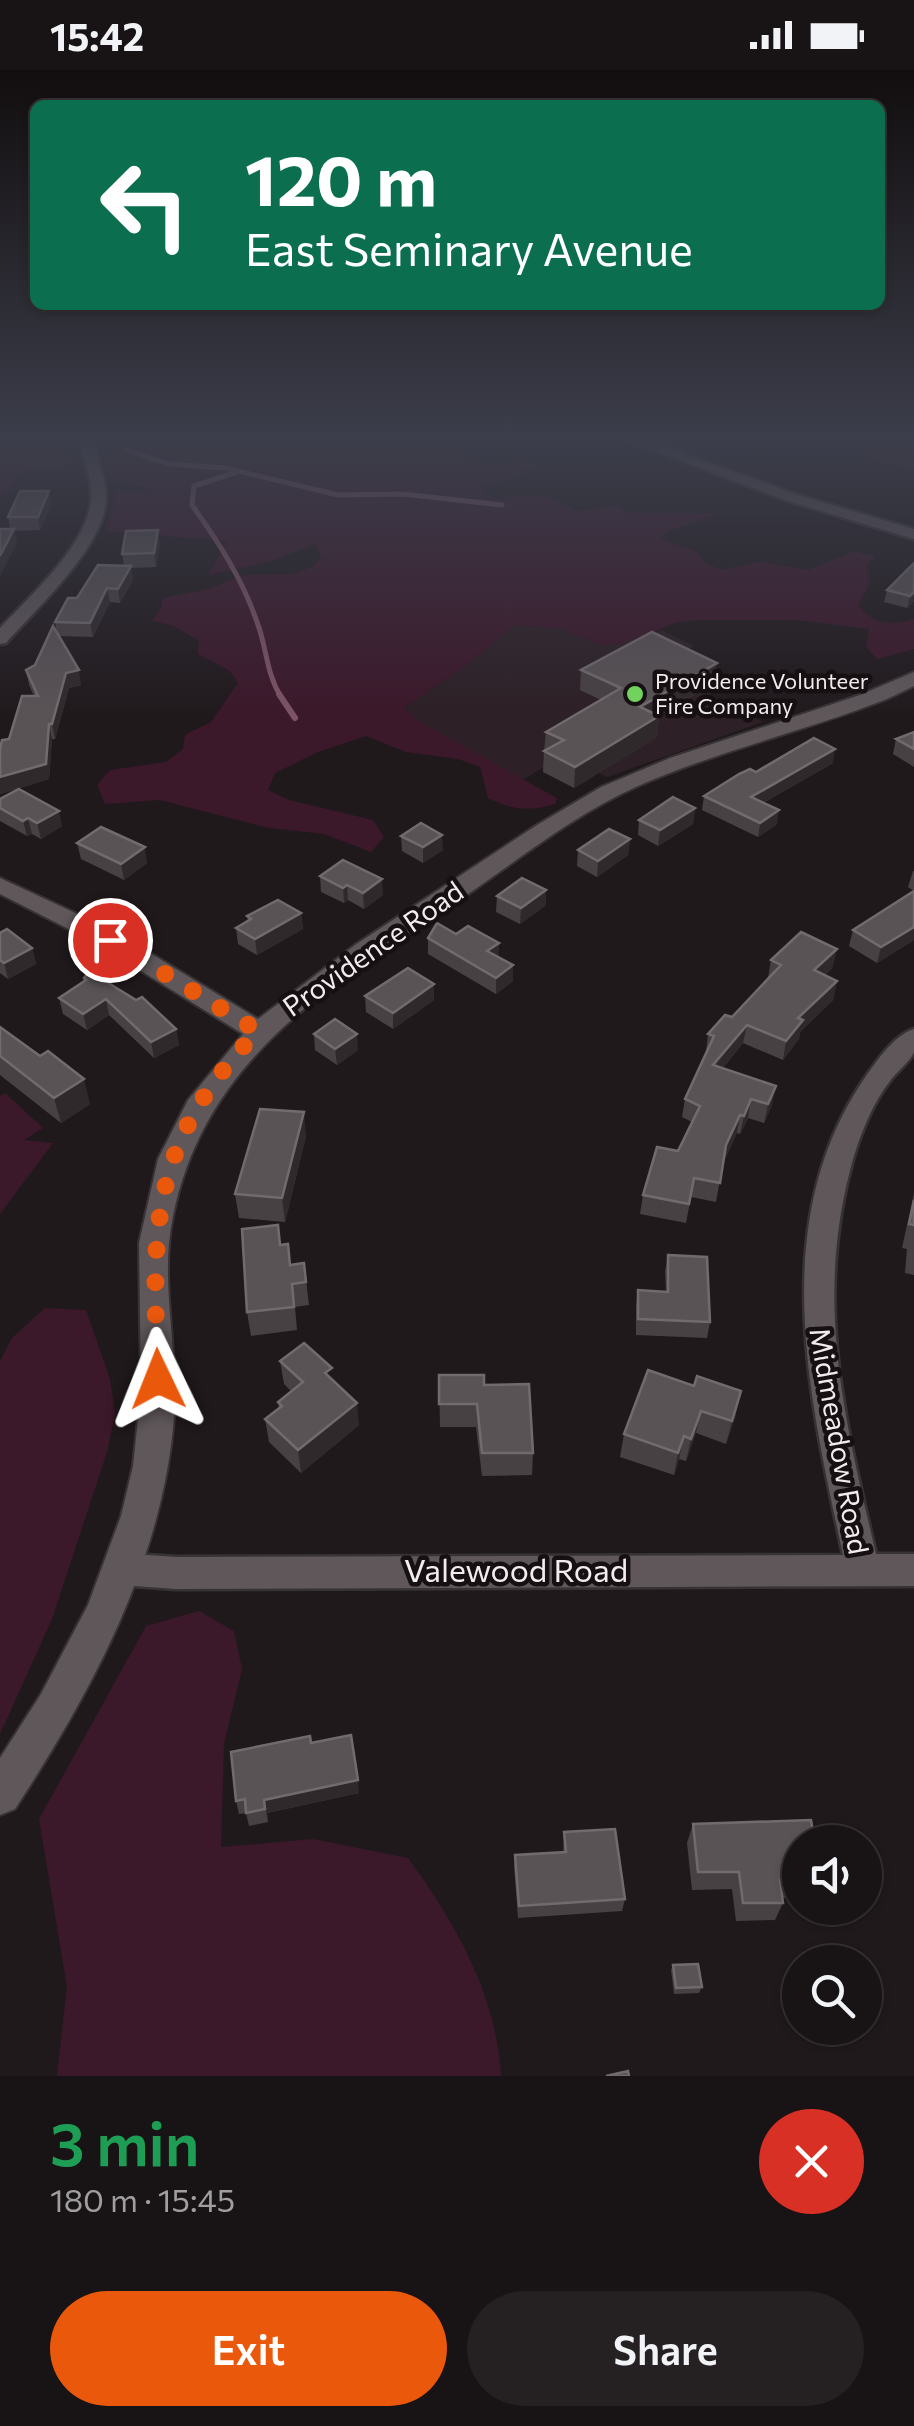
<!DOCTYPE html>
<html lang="en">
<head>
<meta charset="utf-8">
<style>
  :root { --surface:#181315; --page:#252022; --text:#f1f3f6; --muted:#9f9ea0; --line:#363234; --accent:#ea580c }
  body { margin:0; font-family:Commissioner,sans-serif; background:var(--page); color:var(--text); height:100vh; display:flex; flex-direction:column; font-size:38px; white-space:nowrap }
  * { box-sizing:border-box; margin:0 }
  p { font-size:32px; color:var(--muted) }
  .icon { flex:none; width:55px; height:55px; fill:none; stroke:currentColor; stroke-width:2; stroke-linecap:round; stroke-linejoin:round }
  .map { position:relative; height:2006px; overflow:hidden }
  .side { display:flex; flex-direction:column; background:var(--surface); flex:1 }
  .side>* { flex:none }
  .top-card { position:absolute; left:30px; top:30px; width:855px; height:210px; border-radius:15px; box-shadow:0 2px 8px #0004,0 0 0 2px var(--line); background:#0b6e4f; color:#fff; overflow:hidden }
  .fabs { position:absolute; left:782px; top:1755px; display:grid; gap:20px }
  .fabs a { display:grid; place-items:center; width:100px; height:100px; border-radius:50%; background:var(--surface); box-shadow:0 2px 8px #0004,0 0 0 2px var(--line); font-size:50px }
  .pin { position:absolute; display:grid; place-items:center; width:85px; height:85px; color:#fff; margin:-42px; border:5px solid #fff; border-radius:50%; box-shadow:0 2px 10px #0007 }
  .me { position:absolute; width:110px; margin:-55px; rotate:358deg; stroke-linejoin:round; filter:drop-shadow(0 0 8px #0008) }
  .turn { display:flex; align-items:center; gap:35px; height:210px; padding:0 50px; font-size:45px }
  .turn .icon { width:130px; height:130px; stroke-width:2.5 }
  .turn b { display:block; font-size:70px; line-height:85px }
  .round { display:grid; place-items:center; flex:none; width:105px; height:105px; border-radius:52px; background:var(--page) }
  .headline { display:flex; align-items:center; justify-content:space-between; height:170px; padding:0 50px }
  h1 { font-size:60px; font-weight:600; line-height:75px; color:#1e9e55 }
  .primary-button { display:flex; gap:20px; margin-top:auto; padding:20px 50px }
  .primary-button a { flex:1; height:115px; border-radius:60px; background:var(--accent); color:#fff; font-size:40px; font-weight:600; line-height:115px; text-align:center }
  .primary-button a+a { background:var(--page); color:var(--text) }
  .status { display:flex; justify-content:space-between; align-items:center; height:70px; padding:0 50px; background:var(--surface); direction:ltr }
  .status svg { height:28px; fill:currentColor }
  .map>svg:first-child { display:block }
  .built { fill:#2d2026 }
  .green { fill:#3b182a }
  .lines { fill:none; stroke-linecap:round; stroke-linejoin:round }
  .stream-far1 { stroke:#7d5367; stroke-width:5 }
  .stream { stroke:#7d5367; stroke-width:6 }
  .minor-casing { stroke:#373335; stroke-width:5 }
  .tertiary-casing { stroke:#373335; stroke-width:4 }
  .minor { fill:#5f575a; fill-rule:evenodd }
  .tertiary { fill:#5f575a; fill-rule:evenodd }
  .wall { fill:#484144 }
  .shaded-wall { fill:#30292c }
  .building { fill:#5a5356; stroke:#726b6e; stroke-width:2.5 }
  .route { stroke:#ea580c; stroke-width:18; stroke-dasharray:0 32.4 }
  .poi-dot { fill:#71d25e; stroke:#171013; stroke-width:4 }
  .labels { text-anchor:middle; stroke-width:9; stroke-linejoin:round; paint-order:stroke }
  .far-poi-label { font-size:22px; fill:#f1ecee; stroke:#171013; text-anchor:start }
  .street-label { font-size:28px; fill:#f1ecee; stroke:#171013 }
  .near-street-label { font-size:32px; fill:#f1ecee; stroke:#171013 }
</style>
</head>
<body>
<div class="status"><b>15:42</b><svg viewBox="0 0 49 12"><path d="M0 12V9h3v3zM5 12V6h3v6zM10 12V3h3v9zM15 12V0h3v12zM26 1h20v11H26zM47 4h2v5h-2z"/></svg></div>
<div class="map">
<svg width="914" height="2006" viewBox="0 0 914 2006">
  <rect width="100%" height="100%" fill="#20191c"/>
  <path class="built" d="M515,555L561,559L600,575L643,568L662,560L694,576L656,596L763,652L607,707L564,686L522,710L415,650L404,638L467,595Z"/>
  <g class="green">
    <path d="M0,367H67V401C47,397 38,397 18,405L12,419L0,425Z"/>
    <path d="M393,367L446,368L477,376L465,382L462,390C485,398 512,389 537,394L516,407L484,416L482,425L501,429L527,424L549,427L578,441L618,435L631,443H719L670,460L660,469L697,482L704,492L721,500L761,492L808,500L854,481L876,487L867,495L869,515L858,535C871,554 894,556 914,549V579L877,589L866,577L869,559L797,550H697L675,553L623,574L600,575L561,559L515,555L467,595L404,638L416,650L557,728L555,734C529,742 512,740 488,728L480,697L458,689L406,682L366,666L318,682L275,703L268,720L289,730L373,750L384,767L371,782L324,764L269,758L160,730L105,734L97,715L110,700L166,692L183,679L185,665L211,652L238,613L230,601L198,584L199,571L172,555L151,551L161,539L163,528L209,519L244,505L292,504L312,497L321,488L316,474L268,492L208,505L227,471L106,461L115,421L155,420L114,410L107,403L101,380L108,369Z"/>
    <path d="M823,367H914V400L869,389Z"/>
    <path d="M5,1023L43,1058L24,1070L53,1073L0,1144V1026Z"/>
    <path d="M45,1238L86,1240L110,1309L115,1344L107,1382L52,1549L0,1664V1291L12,1268Z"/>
    <path d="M199,1541L234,1561L242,1599L224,1674L221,1777L313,1769L408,1788C456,1854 496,1923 501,2006H57L67,1917L39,1749L146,1556Z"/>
  </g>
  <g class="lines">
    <g class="stream-far1">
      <path d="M55,367L60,368"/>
      <path d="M127,380L169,394L226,398L338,425L403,424L502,435"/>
      <path d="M237,402L194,416L192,435C219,473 242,508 257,552C267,578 266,603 281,627"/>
    </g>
    <path class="stream" d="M279,624L295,648"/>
    <defs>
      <g id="minor">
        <path d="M79,367H93C96,387 107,408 106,428C106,475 36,539 6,573L0,574V558C29,527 88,474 91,430C93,409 82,387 79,367Z"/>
        <path d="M618,367H638L798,425L914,459V469L788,431Z"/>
        <path d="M914,959C914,965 914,976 914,982C911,991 896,1002 890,1011C873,1033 862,1060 854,1086C813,1227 844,1346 876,1484H914V1516L176,1519L119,1515L107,1510L102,1499L107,1488L119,1483L176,1487L843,1485C810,1330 767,1155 862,1012C874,995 893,965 914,959Z"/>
      </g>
      <path id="tertiary" d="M914,602V616L887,629C805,661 718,681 638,716C578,743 527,783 474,820C344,908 207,979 173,1146C159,1212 179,1280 174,1347C163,1490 92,1621 15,1739L0,1745V1688L41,1624L88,1535L121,1446L133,1396L141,1321L139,1173L158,1089L188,1030L243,964L96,873L0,824V808L114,861L258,949L355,875L537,755L601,717L670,688L860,625Z"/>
    </defs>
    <use href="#minor" class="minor-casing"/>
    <use href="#tertiary" class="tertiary-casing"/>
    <use href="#minor" class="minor"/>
    <use href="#tertiary" class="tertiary"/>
  </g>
  <g class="wall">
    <path d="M52,434L40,460L14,461L17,473L10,459L8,447Z"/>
    <path d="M160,474L156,497L131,498L133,510L120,533L110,532L93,567L59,566L81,615L69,618L55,669H52L49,709L0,724V679L9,669L34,626L29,615L26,600L35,595L57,563L55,552L77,528L124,496L122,484Z"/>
    <path d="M914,493V531L907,538L884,532L887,520Z"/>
    <path d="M581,600L714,613L659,646L657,667L574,718L543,702L544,681L546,662L601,630L580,620Z"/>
    <path d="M914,662V697L893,684L896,669Z"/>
    <path d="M833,693L763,733L777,754L758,767L702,740L704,726L756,702Z"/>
    <path d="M0,729L62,756L41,769L32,764L27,766L0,751Z"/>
    <path d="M695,738L693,754L658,776L638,765L639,750Z"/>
    <path d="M401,766L443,780L423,793L402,781Z"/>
    <path d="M630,769L628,785L597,807L577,796L578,780Z"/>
    <path d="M77,773L147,793L124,810L81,789Z"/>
    <path d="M913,801H914V870L877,893L849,876L853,860L914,821L908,817Z"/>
    <path d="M320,806L383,825L364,839L348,830L344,833L321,822Z"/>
    <path d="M546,820V835L520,854L496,842L497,826Z"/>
    <path d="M301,843L303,859L257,885L238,874L236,858L248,851L247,846Z"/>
    <path d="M0,863L32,878L36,894L8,909L0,903Z"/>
    <path d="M456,864L499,873L498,887L513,895V911L496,924L428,884V868Z"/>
    <path d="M837,879L832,898L825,905L837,911L833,930L800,962L799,969L783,990L743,973L723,998L772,1035L764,1053L748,1048L740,1064L737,1063L723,1093L716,1132L691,1127L686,1153L640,1144L643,1125L678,1081L692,1052L682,1047L685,1029L706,982L708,964L732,947L768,908L771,890Z"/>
    <path d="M84,908L176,959L179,975L154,988L109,945L87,960L63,944L59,928L85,911Z"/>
    <path d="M365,926L434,930L393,959L366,942Z"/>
    <path d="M0,957L90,1034L61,1053L0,1005Z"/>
    <path d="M314,964L358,980L337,995L315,980Z"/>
    <path d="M306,1066L285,1152L239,1148L235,1124Z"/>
    <path d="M914,1123V1205L905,1203L907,1179L902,1178Z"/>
    <path d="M278,1155L281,1175L290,1195L304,1193L309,1235L295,1237L297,1260L251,1266L247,1242Z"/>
    <path d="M668,1185L710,1252L707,1268L636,1265V1236L638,1220L666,1222L665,1201Z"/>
    <path d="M280,1291L333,1310L359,1355L301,1403L269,1372L265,1349L279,1339L278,1332L291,1321L284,1314Z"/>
    <path d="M648,1300L736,1344L726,1374L696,1363L686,1391L679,1389L674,1405L620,1387L624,1364Z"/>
    <path d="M439,1305L484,1315L533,1383L532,1405L482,1406L476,1357H440Z"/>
    <path d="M311,1673L359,1723L267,1743L268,1752L249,1756L246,1743L239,1744L236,1731Z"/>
    <path d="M693,1754L800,1772V1827L782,1828L783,1833L775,1850L736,1851L732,1819L692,1820L687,1773Z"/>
    <path d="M564,1762L625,1829L622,1841L518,1848L514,1797L515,1785L563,1782Z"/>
    <path d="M673,1895L702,1917L699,1923L674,1924L671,1900Z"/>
  </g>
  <g class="shaded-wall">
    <path d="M49,421L52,434L40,460L38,447Z"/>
    <path d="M14,459L17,473L0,506V486Z"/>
    <path d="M158,460L160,474L156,497L154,483Z"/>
    <path d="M131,496L133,510L120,533L118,519Z"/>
    <path d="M107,518L110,532L93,567L90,553Z"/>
    <path d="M914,522V531L907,538L910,526Z"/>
    <path d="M717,593L714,613L638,658L640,637Z"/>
    <path d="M79,600L81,615L69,618L55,669L52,654L66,603Z"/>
    <path d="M659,646L657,667L574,718L575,697Z"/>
    <path d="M49,654L52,669L49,709L0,724V707Z"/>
    <path d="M835,679L833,693L749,741L751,727Z"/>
    <path d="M695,738L693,754L658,776L660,760Z"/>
    <path d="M779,740L777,754L758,767L760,753Z"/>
    <path d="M59,741L62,756L41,769L37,753Z"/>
    <path d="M28,748L32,764L27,766L23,751Z"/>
    <path d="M442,765L443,780L423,793V777Z"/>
    <path d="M630,769L628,785L597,807L598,791Z"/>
    <path d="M145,777L147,793L124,810L121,794Z"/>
    <path d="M382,809L383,825L364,839L363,823Z"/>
    <path d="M347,815L348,830L344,833L343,818Z"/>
    <path d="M546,820V835L520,854L521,838Z"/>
    <path d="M301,843L303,859L257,885L255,869Z"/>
    <path d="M914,857V870L877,893L881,877Z"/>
    <path d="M499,873L498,889L487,881Z"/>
    <path d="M32,878L36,894L8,909L4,893Z"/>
    <path d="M837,879L832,898L810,919L814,900Z"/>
    <path d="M513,895V911L496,924V908Z"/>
    <path d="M837,911L833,930L800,962L799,969L783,990L786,971L798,948Z"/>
    <path d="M434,914V930L393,959V943Z"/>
    <path d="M106,929L109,945L87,960L83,944Z"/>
    <path d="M747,955L743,973L710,1014L713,995Z"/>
    <path d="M176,959L179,975L154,988L151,972Z"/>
    <path d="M357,964L358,980L337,995L335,979Z"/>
    <path d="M84,1009L90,1034L61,1053L54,1028Z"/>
    <path d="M776,1016L772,1035L764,1053L768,1034Z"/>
    <path d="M751,1029L748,1048L740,1064L744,1046Z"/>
    <path d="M304,1042L306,1066L285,1152L282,1128Z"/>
    <path d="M740,1045L737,1063L722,1094L726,1075Z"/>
    <path d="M741,1321L736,1344L726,1374L732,1351Z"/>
    <path d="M357,1333L359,1355L301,1403L298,1380Z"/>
    <path d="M701,1341L696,1363L686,1391L691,1369Z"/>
    <path d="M684,1366L679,1389L674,1405L678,1383Z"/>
    <path d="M358,1710L359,1723L267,1743L268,1752L264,1730Z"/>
  </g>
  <g class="building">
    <path d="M20,421H49L38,447H8Z"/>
    <path d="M0,459H14L0,486Z"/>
    <path d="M158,460L154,483L122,484L126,461Z"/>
    <path d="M914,493V522L910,526L887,520Z"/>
    <path d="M98,495L131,496L118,519L107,518L90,553L55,552L68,528H77Z"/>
    <path d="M53,556L79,600L66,603L52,654H49L46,694L0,707V679L2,670L9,669L22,626H38L26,600L35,595Z"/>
    <path d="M652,562L717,593L640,637L659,646L575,697L544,681L564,670L546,662L621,618L581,600Z"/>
    <path d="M914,662V679L896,669Z"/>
    <path d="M814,668L835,679L751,727L779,740L760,753L704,726L739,704L750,699L756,702Z"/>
    <path d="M19,719L59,741L37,753L28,748L23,751L0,738V729Z"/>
    <path d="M673,727L695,738L660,760L639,750Z"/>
    <path d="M421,753L442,765L423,777L401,766Z"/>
    <path d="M101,757L145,777L121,794L77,773Z"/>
    <path d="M609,759L630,769L598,791L578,780Z"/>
    <path d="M343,790L382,809L363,823L347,815L343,818L320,806Z"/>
    <path d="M522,808L546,820L521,838L497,826Z"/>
    <path d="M914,821V857L881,877L853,860Z"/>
    <path d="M278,830L301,843L255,869L236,858L251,849L247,846Z"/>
    <path d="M437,853L456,864L468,856L499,873L487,881L513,895L496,908L428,868Z"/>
    <path d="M7,859L32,878L4,893L0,890V863Z"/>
    <path d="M801,862L837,879L814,900L837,911L798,948L803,950L786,971L747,955L713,995L776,1016L768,1034L751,1029L744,1046L740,1045L726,1075L720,1113L694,1108L689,1134L643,1125L657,1077L678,1081L700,1036L685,1029L714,966L708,964L725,945L732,947L781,895L771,890Z"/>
    <path d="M408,898L434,914L393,943L365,926Z"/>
    <path d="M89,901L136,930L142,927L176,959L151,972L106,929L83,944L59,928L86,910L84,908Z"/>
    <path d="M335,949L357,964L335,979L314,964Z"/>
    <path d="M0,957L40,986L48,981L84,1009L54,1028L0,986Z"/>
    <path d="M260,1039L304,1042L282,1128L235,1124Z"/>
    <path d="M914,1130V1155L909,1154Z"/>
    <path d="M278,1155L280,1175L288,1174L290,1195L304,1193L306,1212L292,1214L294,1237L247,1242L242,1159Z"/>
    <path d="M668,1185L707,1187L710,1252L638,1249V1220L668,1222Z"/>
    <path d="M304,1273L332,1298L325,1303L357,1333L298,1380L265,1349L282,1336L278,1332L303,1312L280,1291Z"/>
    <path d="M648,1300L694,1316L697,1306L741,1321L732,1351L701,1341L691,1369L684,1366L678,1383L624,1364Z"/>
    <path d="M439,1305H484V1315L529,1314L533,1383H482L477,1334H439Z"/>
    <path d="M351,1665L358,1710L264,1730L265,1739L246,1743L245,1729L236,1731L231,1682L310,1666L311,1673Z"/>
    <path d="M811,1750L815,1772H800V1810H780L783,1833H743L739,1802H698L693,1754Z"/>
    <path d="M615,1759L625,1829L519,1836L515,1785L566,1782L564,1762Z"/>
    <path d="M698,1894L702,1917L676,1918L673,1895Z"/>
    <path d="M628,2001L629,2006H606Z"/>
  </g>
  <linearGradient id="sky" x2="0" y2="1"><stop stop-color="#120e0f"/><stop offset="0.57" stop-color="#3c3e4b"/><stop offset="1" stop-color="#3c3e4b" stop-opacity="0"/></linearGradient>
  <rect width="914" height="648" fill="url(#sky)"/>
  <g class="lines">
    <path class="route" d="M110,870L258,961C147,1074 152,1161 158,1309"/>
  </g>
  <circle class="poi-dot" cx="635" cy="624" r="10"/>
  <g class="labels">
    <g class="far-poi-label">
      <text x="655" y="619">Providence Volunteer<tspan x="655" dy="25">Fire Company</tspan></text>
    </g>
    <g class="street-label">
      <text transform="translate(373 879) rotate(-35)" y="10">Providence Road</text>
      <text transform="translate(839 1371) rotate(80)" y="10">Midmeadow Road</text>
    </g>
    <g class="near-street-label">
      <text x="516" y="1512">Valewood Road</text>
    </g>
  </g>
</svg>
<div class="fabs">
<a><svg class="icon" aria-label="sound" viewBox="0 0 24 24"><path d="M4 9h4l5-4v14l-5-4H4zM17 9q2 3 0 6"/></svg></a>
<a><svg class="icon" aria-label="search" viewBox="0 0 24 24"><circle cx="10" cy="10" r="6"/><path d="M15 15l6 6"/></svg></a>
</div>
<div class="pin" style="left:110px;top:870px;background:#d93025"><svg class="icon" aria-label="arrive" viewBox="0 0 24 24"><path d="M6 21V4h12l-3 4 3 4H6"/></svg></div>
<svg class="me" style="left:158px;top:1309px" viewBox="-20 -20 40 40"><path d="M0-17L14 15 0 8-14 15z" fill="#ea580c" stroke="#fff" stroke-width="4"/></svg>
<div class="top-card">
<div class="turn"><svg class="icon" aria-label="left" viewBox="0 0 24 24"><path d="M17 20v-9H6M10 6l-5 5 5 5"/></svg><div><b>120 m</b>East Seminary Avenue</div></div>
</div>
</div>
<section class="side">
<div class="headline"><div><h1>3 min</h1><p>180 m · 15:45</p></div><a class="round" style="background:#d93025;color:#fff"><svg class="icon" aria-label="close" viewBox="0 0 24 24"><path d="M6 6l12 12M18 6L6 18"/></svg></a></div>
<div class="primary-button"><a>Exit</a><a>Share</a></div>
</section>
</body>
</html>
